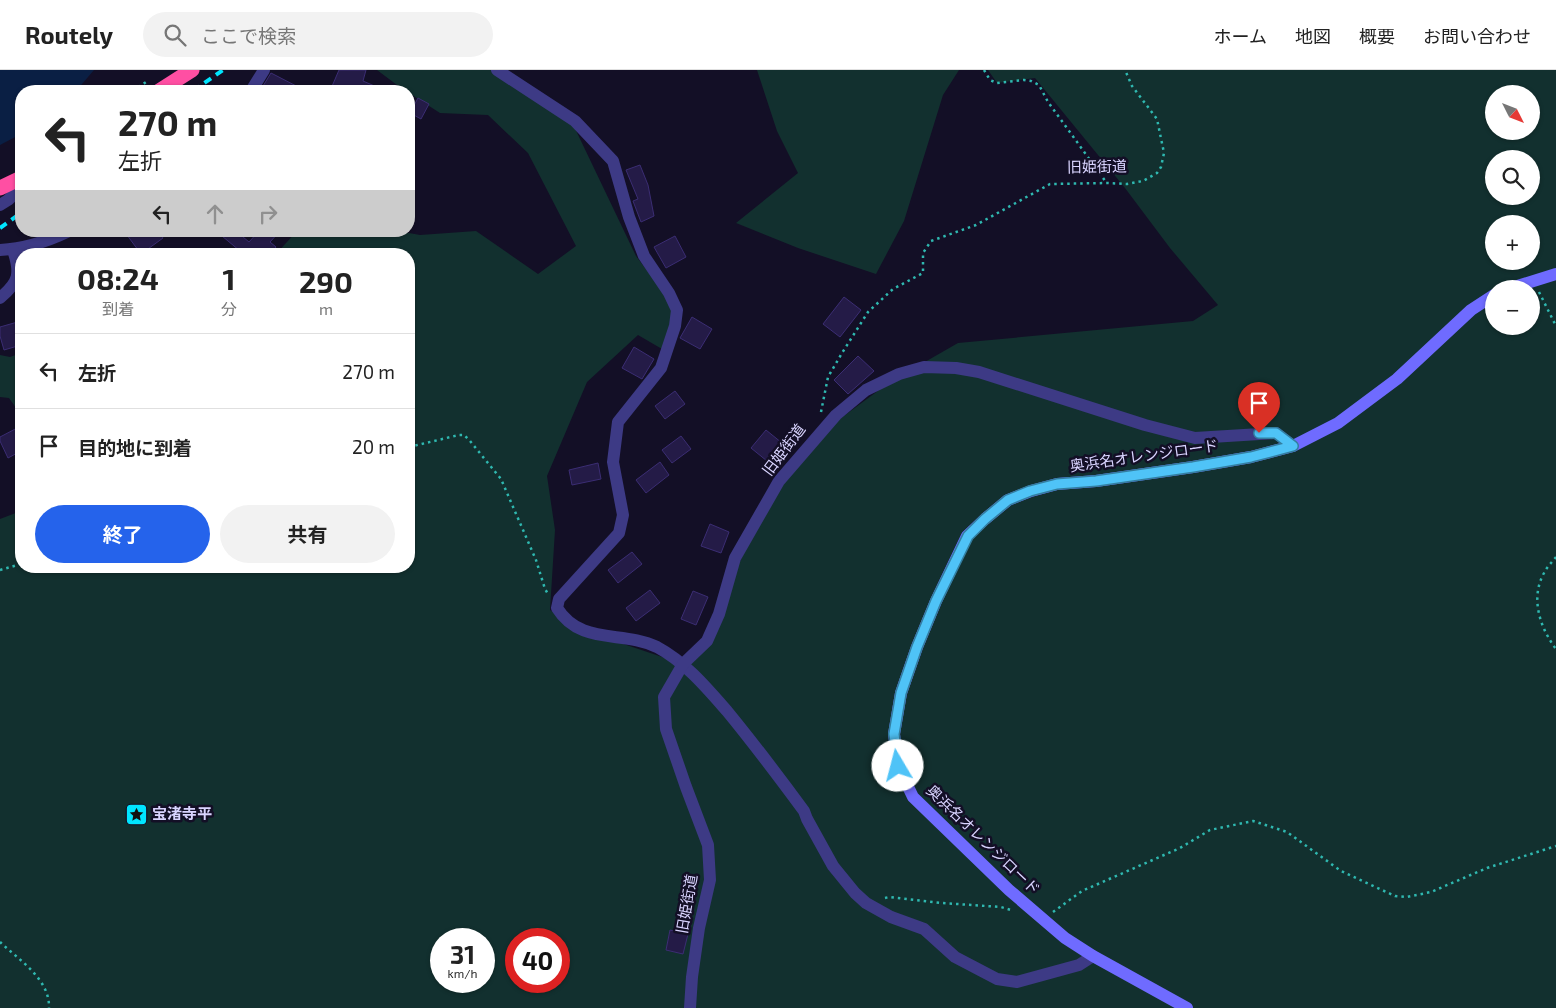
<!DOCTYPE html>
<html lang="ja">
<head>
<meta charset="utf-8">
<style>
  :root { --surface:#fff; --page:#f2f2f2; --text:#222; --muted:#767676; --line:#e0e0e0; --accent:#2563eb }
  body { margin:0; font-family:"Exo 2","Noto Sans JP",sans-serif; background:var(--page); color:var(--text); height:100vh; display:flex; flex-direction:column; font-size:19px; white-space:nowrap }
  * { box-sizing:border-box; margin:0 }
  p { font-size:16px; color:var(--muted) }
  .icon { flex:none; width:28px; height:28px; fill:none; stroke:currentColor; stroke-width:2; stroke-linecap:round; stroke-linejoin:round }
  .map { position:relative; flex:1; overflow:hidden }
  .details { position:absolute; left:15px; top:178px; width:400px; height:325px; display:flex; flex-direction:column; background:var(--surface); border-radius:20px; box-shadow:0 1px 4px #0004 }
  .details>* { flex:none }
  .guide { position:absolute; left:15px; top:15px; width:400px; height:152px; border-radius:20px; box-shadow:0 1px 4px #0004; background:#fff; color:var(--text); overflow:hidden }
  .needle { width:32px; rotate:132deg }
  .controls { position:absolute; left:1485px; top:15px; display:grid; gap:10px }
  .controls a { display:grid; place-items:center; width:55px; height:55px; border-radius:50%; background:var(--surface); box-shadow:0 1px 4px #0004; font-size:25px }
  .speed { position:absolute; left:430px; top:858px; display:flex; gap:10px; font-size:25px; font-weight:700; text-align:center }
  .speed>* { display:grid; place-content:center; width:65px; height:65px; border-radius:50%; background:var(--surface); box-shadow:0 1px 4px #0004; line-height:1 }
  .speed small { font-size:12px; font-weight:400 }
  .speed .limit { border:8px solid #d22; background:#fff; color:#111 }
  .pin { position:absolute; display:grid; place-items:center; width:42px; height:42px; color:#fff; margin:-51px -21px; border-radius:50% 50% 50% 0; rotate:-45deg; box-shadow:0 0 5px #0007 }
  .pin .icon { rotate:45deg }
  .me { position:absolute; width:55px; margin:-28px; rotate:352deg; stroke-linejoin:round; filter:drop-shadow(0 0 4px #0008) }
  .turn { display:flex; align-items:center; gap:18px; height:105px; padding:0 20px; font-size:22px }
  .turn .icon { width:65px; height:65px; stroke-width:2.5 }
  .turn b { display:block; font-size:35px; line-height:42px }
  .lanes { display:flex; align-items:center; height:48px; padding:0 20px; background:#0003; justify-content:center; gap:25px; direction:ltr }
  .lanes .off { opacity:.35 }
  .eta { display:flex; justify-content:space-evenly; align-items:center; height:85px; text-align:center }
  .eta b { font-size:30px; font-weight:700; line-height:35px }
  .cta { display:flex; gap:10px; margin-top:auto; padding:10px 20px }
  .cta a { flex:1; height:58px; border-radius:30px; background:var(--accent); color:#fff; font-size:20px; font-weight:700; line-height:58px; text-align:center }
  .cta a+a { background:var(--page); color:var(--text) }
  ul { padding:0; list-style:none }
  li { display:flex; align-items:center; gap:15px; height:75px; padding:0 20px; border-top:1px solid var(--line) }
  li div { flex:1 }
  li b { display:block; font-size:19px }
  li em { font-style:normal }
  header { display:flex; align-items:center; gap:30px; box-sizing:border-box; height:70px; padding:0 25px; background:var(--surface); border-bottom:1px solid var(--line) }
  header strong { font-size:24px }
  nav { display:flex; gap:28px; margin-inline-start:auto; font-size:18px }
  .search { width:350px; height:45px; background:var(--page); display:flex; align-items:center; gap:12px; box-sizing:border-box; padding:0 18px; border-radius:28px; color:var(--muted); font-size:19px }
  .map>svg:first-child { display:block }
  .green { fill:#12302f; fill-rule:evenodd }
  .water { fill:#0a1f44 }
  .building { fill:#241b47; stroke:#3b2d73 }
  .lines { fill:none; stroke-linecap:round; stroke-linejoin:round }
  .path { stroke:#2fb8b0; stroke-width:2.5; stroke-dasharray:2.5 4; stroke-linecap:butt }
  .street { stroke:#3d3a85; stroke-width:12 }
  .secondary { stroke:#6f6bff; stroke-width:12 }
  .highway { stroke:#ff4fa3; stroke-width:15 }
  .rail { stroke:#00e5ff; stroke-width:4; stroke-dasharray:8 6; stroke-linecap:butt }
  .route-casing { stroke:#337fa1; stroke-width:12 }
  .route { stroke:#4fc3f7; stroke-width:9 }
  .labels { text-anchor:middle; stroke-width:5; stroke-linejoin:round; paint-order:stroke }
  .street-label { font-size:15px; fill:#d9d4ff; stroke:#130f26 }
  .poi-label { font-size:15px; font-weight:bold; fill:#d9d4ff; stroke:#130f26; text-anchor:start }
</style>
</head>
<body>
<header>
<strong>Routely</strong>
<div class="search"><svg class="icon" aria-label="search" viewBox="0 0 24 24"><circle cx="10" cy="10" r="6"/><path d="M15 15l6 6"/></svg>ここで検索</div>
<nav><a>ホーム</a><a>地図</a><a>概要</a><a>お問い合わせ</a></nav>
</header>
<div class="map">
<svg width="1556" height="938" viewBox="0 0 1556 938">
  <rect width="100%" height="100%" fill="#130f26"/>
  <g class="green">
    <path d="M377,0H497L570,48L636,186L677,240L662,279L638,265L587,312L547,406L555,460L550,540L576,558L683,594L699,579L769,429L837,351L890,312L958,273L1193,251L1218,235L1170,178L1125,118L1035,8L997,13L988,0H1556V938H0V449L21,441V496H409V184H276L297,161H398L420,165L476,161L538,204L576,176L528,83L488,45L440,43L409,23V21L401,18ZM1494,24H1531V61H1494ZM1494,89H1531V126H1494ZM1494,154H1531V191H1494ZM1494,219H1531V256H1494ZM441,869H484V911H441ZM516,869H559V911H516Z"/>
    <path d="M757,0H959L943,25L904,151L876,204L798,178L736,153L798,103L777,61Z"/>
    <path d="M21,283V342H19L9,328L0,327V285L10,287Z"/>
  </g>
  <path class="water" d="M0,0H94L76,21H21V64L0,75Z"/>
  <g class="building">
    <path d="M339,0H366L363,11L386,21H330Z"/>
    <path d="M271,3L306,21H260Z"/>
    <path d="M418,28L429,34L421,49L410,43Z"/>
    <path d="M640,95L648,115L654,146L641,152L633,131L638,129L626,100Z"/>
    <path d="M124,161H158L163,168L141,184Z"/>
    <path d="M216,161H236L249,172L259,161H280L270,172L276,177L270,184H238L240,181Z"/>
    <path d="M675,166L686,187L666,198L654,177Z"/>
    <path d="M844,227L861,240L840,267L823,254Z"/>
    <path d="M692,247L712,259L700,279L680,268Z"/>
    <path d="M21,251V275L4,280L0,266V257Z"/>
    <path d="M634,277L654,289L642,309L622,298Z"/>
    <path d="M858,286L874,301L848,324L834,310Z"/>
    <path d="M675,321L685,334L665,349L655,336Z"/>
    <path d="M21,356V381L8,388L0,371V367Z"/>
    <path d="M766,360L782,373L767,391L751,378Z"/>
    <path d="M681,366L691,379L672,393L662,380Z"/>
    <path d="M660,392L669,405L646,423L636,410Z"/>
    <path d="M598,393L601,409L572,415L569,400Z"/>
    <path d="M710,454L729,462L721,483L701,476Z"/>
    <path d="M632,482L642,494L618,513L608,500Z"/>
    <path d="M650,520L660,533L636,551L626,538Z"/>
    <path d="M693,521L708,527L696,555L681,549Z"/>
    <path d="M670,860L688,864L683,884L666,880Z"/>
  </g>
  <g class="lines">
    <g class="path">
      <path d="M984,0L990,10L997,13L1024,10L1031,11L1039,15L1048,32L1106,112"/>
      <path d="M133,21L146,12"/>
      <path d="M1539,222L1556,256"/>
      <path d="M821,342L828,307L842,283L868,242L893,219L923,203V183L931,171L976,155L1050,114L1107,113L1127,114L1143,111L1157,103L1161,97L1164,83L1157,49L1132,16L1125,0"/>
      <path d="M409,377L459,365H464L470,371L501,409L536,490L545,519L548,524"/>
      <path d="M1556,487C1552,492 1547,497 1544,503C1530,528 1540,558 1556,579"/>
      <path d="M0,500L21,494"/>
      <path d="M885,828L889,827L942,833L1001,837L1011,840"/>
      <path d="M1053,842L1082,821L1180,778L1210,760L1253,751L1287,762L1341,801L1395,826L1407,827L1431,822L1487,798L1556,776"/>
      <path d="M0,872C19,890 50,909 49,938"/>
    </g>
    <g class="street">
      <path d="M497,0L575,51L613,91L629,147L644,186L669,223L677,240L675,256L661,298L618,352L613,392L623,445L619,463L559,529L557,538C581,576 622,560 657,577C685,592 706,617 727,641C754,674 779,707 804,741L807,749L833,796L855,823L866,833L891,847L924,859L955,887L997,909L1017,912L1079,895L1093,886"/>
      <path d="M251,21L264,0"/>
      <path d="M0,135L8,130L21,118"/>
      <path d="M0,180C24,179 48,171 69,161"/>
      <path d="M0,228C19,212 21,204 13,180"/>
      <path d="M690,938L692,907L699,858L710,810L708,775L686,717L666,659L664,627L683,594L707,571L719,544L735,488L779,411L836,345L866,320L899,304L924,297L956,298L979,302L1145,355L1195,368L1276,363L1293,376"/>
    </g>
    <g class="secondary">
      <path d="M1508,219L1556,204"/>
      <path d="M1187,938L1093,886L1065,868L1009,820L913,727L898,696L894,664L901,623L917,577L936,531L967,466L985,449L1008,430L1031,421L1057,414L1096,411L1193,397L1251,387L1293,376L1338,353L1397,309L1471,240L1494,225"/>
    </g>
    <g class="highway">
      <path d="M159,21L192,0"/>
      <path d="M0,118L21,108"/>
    </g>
    <g class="rail">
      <path d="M193,21L223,0"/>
      <path d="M0,158L21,143"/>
    </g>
  </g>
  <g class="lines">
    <defs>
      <path id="route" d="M898,696L894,664L901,623L917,577L936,531L968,466L985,449L1008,430L1030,421L1057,414L1096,411L1193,397L1251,387L1293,376L1276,363H1259"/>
    </defs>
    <use href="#route" class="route-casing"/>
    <use href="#route" class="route"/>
  </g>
  <defs>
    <symbol id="sight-square" viewBox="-11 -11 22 22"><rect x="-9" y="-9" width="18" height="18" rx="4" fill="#00e5ff" stroke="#130f26"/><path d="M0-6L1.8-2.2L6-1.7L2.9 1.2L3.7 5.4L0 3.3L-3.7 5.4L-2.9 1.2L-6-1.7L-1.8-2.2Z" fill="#111"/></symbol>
  </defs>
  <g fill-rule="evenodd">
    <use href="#sight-square" x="124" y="732" width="25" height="25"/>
  </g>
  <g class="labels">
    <g class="street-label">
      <text transform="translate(1097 97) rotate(-1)" y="5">旧姫街道</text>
      <text transform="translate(784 380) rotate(-53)" y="5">旧姫街道</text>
      <text transform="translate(1144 386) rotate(-8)" y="5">奥浜名オレンジロード</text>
      <text transform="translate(983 770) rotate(44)" y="5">奥浜名オレンジロード</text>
      <text transform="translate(687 834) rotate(-80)" y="5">旧姫街道</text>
    </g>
    <g class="poi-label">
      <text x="152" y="749">宝渚寺平</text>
    </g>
  </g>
</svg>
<div class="controls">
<a><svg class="needle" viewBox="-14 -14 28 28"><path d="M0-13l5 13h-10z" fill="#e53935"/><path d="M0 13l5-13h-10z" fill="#767676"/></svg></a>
<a><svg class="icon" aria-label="search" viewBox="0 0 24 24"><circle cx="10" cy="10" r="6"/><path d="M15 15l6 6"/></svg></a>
<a>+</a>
<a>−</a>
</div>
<div class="speed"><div>31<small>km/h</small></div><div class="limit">40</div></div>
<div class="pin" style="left:1259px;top:363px;background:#d93025"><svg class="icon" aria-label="arrive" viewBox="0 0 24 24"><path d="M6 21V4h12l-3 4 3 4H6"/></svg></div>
<svg class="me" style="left:898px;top:696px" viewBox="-20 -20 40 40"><circle r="19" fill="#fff"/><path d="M0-13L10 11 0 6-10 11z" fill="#4fc3f7"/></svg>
<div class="guide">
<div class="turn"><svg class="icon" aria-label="left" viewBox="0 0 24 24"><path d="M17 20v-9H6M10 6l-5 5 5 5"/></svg><div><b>270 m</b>左折</div></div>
<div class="lanes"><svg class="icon" aria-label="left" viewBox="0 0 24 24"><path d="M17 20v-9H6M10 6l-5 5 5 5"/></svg><svg class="icon off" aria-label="ahead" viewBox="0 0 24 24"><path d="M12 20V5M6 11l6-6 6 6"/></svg><svg class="icon off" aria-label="right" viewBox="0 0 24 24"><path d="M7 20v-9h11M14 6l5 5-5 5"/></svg></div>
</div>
<section class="details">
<div class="eta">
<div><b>08:24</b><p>到着</p></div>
<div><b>1</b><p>分</p></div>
<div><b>290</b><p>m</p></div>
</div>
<ul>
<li><svg class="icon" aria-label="left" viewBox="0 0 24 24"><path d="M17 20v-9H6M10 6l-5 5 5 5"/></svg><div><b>左折</b></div><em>270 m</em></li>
<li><svg class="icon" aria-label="arrive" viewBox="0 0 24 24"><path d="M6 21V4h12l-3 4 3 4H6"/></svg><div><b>目的地に到着</b></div><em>20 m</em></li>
</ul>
<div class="cta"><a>終了</a><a>共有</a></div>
</section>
</div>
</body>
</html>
